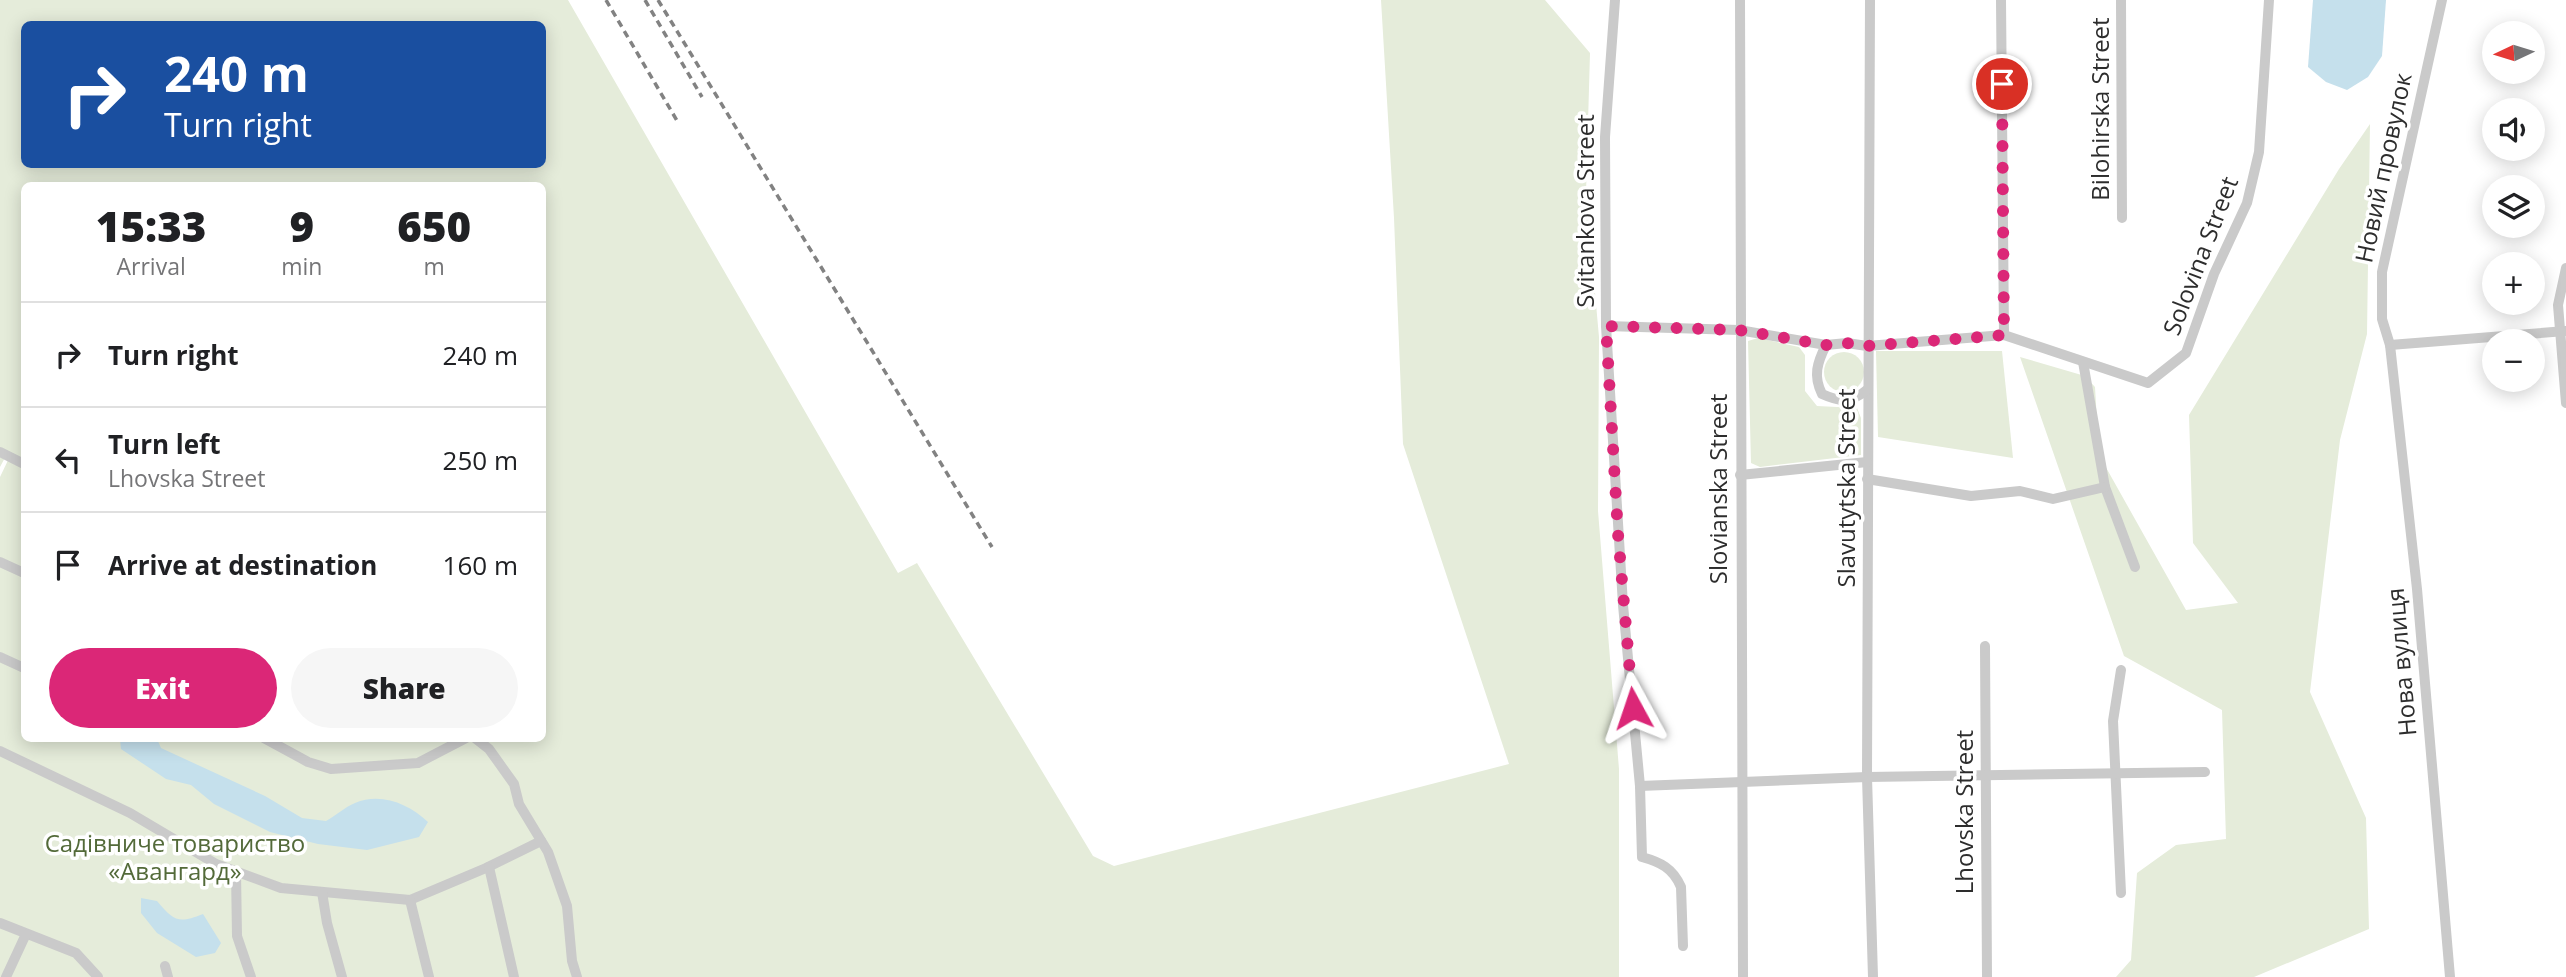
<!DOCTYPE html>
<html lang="en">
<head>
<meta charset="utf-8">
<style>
  :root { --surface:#fff; --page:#f6f6f6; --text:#202124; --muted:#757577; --line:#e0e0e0; --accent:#db2777 }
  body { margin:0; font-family:"Open Sans",sans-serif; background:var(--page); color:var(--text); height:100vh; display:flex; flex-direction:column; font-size:26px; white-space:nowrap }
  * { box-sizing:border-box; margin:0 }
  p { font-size:23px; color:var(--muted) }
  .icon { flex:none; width:38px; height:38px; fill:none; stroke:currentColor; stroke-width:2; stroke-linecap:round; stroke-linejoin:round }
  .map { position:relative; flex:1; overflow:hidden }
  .details { position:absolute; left:21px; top:182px; width:525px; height:560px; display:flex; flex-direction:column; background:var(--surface); border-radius:10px; box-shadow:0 4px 18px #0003 }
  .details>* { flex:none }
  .hud { position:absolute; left:21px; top:21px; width:525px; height:147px; border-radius:10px; box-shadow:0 4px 18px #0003; background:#1a4fa0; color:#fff; overflow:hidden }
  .needle { width:46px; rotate:266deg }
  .fabs { position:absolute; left:2482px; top:21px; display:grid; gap:14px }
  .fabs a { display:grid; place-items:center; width:63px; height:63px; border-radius:50%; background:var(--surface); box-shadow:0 4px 18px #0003; font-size:35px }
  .pin { position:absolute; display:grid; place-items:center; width:60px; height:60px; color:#fff; margin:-30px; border:4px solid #fff; border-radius:50%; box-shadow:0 2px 7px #0007 }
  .me { position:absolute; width:77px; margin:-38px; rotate:355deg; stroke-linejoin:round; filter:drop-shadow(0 0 5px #0008) }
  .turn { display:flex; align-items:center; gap:24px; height:147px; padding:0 28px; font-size:32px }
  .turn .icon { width:91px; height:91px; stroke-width:2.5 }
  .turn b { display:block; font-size:49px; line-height:60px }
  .eta { display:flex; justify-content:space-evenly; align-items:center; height:119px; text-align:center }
  .eta b { font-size:42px; font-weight:800; line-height:49px }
  .primary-button { display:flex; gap:14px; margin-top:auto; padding:14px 28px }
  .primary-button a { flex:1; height:80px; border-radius:42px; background:var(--accent); color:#fff; font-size:28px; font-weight:800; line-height:80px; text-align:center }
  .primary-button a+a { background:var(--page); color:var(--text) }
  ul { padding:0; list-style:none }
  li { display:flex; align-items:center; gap:21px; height:105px; padding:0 28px; border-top:2px solid var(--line) }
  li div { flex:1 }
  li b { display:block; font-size:26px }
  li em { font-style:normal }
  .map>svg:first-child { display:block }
  .green { fill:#e5ecda; fill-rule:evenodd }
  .water { fill:#c5e0ec }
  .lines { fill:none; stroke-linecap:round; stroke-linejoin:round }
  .minor { stroke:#cacaca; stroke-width:10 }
  .rail { stroke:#828282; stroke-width:3.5; stroke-dasharray:7 5; stroke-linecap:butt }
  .route { stroke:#db2777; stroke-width:12; stroke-dasharray:0 21.6 }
  .labels { text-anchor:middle; stroke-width:7; stroke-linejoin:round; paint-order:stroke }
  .street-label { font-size:24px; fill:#2d2d2d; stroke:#fff }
  .park-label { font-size:24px; fill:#536a39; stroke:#fff }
</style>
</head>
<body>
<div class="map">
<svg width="2566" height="977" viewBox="0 0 2566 977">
  <rect width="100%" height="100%" fill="#fff"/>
  <g class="green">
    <path d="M0,0H568L898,573L917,563L1093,856L1114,866L1509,764L1403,444L1394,218L1381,0H1545L1590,53L1586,193L1599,337L1598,511L1619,769V977H0V477L11,454L8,452L0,467ZM24,24H542V164H24ZM24,186H542V738H24Z"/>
    <path d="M2370,124L2367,334L2340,440L2310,692L2366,818L2369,929L2254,977H2116L2131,960L2137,873L2176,845L2226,839L2222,710L2124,656L2020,357L2085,376L2095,387L2099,455L2186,610L2238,603L2193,543L2189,415L2339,169Z"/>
    <path d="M1758,338L1799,347L1805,355V391L1817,406L1857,408L1861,418V455L1760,467L1751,463L1748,341Z"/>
    <path d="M1876,351H2002L2013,458L1878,437Z"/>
    <circle cx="1844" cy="372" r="20"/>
  </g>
  <g class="water">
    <path d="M2313,0H2386L2382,56L2368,77L2347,90L2326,82L2308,67Z"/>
    <path d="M120,739H157L161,748L265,796L302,818L326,821C335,816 345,807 355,803C381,792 409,804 428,822L419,837L367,850L318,844L270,832L214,804L191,785L166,779L121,749Z"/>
    <path d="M141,898L157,901C174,921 178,924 203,914L221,943L215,953L196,957L157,933L141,913Z"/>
  </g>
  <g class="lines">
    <g class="minor">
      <path d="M1615,0L1605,137L1606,326L1623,605L1640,786L1642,857C1660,862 1673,868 1681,887L1683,946"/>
      <path d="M1740,0L1743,977"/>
      <path d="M1870,0L1867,777L1873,977"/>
      <path d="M2001,0L2004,335"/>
      <path d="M2121,0L2122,218"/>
      <path d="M2442,0L2382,272V319L2390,345L2417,589L2450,977"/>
      <path d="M2566,268L2558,305L2566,403"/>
      <path d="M1606,326L1739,330L1826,345L1847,343L1867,346L2004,335L2148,383L2186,353L2214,274L2247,203L2259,152L2269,0"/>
      <path d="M1826,345C1817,363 1813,376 1822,394C1842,403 1851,403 1868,389"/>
      <path d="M2390,345L2566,331"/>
      <path d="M2083,362L2105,487L2135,567"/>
      <path d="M0,452L24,464"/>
      <path d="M1740,475L1867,462"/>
      <path d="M1867,479L1971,496L2020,491L2053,499L2105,487"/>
      <path d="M0,562L24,573"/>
      <path d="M1985,646L1987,977"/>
      <path d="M0,657L24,668"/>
      <path d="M2121,670L2113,721L2121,893"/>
      <path d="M264,738L308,762L331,769L418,763L466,738"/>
      <path d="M475,738L489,749L514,784L519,804L548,852L567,906L572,961L577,977"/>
      <path d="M0,751L130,813L216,864L281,888L410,900L486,868L541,841"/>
      <path d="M1640,786L1867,777L2205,772"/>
      <path d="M489,867L514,977"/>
      <path d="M236,872L237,936L251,977"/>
      <path d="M322,892L327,923L342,977"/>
      <path d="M410,900L429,977"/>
      <path d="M0,923L76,953L98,977"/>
      <path d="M165,966L168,977"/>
      <path d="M6,977L26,934"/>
    </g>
    <g class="rail">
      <path d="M606,0L679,124"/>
      <path d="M645,0L702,97"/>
      <path d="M658,0L992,547"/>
    </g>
  </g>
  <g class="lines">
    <path class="route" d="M1633,708L1618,534L1606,326L1739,330L1826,345L1847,343L1867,346L2004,335L2002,84"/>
  </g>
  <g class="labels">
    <g class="street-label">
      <text transform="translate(2101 109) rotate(-90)" y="8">Bilohirska Street</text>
      <text transform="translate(2384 168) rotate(-78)" y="8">Новий провулок</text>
      <text transform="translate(1586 211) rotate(-90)" y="8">Svitankova Street</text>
      <text transform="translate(2201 256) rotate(-69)" y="8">Solovina Street</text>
      <text transform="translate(1847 488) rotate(-90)" y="8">Slavutytska Street</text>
      <text transform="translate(1719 489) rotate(-90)" y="8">Slovianska Street</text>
      <text transform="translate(2402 662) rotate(-95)" y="8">Нова вулиця</text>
      <text transform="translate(1965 812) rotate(-90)" y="8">Lhovska Street</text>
    </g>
    <g class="park-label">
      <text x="175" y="852">Садівниче товариство<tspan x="175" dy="28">«Авангард»</tspan></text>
    </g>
  </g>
</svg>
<div class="fabs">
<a><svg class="needle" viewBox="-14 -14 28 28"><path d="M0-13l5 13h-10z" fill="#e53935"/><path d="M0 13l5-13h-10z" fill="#757577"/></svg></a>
<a><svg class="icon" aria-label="sound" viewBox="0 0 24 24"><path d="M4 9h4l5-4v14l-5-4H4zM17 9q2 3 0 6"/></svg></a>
<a><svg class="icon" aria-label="layers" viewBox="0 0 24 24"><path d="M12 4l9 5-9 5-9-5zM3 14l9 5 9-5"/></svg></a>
<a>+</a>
<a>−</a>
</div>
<div class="pin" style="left:2002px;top:84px;background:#d93025"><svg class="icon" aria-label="arrive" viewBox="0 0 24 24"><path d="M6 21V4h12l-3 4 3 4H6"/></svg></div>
<svg class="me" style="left:1633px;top:708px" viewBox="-20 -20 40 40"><path d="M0-17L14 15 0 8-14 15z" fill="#db2777" stroke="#fff" stroke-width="4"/></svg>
<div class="hud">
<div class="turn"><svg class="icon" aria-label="right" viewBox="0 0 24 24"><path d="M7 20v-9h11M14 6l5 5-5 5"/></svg><div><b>240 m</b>Turn right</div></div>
</div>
<section class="details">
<div class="eta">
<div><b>15:33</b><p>Arrival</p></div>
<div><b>9</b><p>min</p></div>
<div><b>650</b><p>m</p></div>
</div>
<ul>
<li><svg class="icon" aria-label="right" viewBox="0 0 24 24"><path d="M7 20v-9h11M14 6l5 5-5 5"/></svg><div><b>Turn right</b></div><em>240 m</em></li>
<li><svg class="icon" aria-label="left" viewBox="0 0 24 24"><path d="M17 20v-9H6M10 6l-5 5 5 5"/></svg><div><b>Turn left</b><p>Lhovska Street</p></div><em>250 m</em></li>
<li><svg class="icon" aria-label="arrive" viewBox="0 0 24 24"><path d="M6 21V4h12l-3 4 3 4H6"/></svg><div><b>Arrive at destination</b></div><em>160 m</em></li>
</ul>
<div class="primary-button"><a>Exit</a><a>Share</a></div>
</section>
</div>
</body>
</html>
